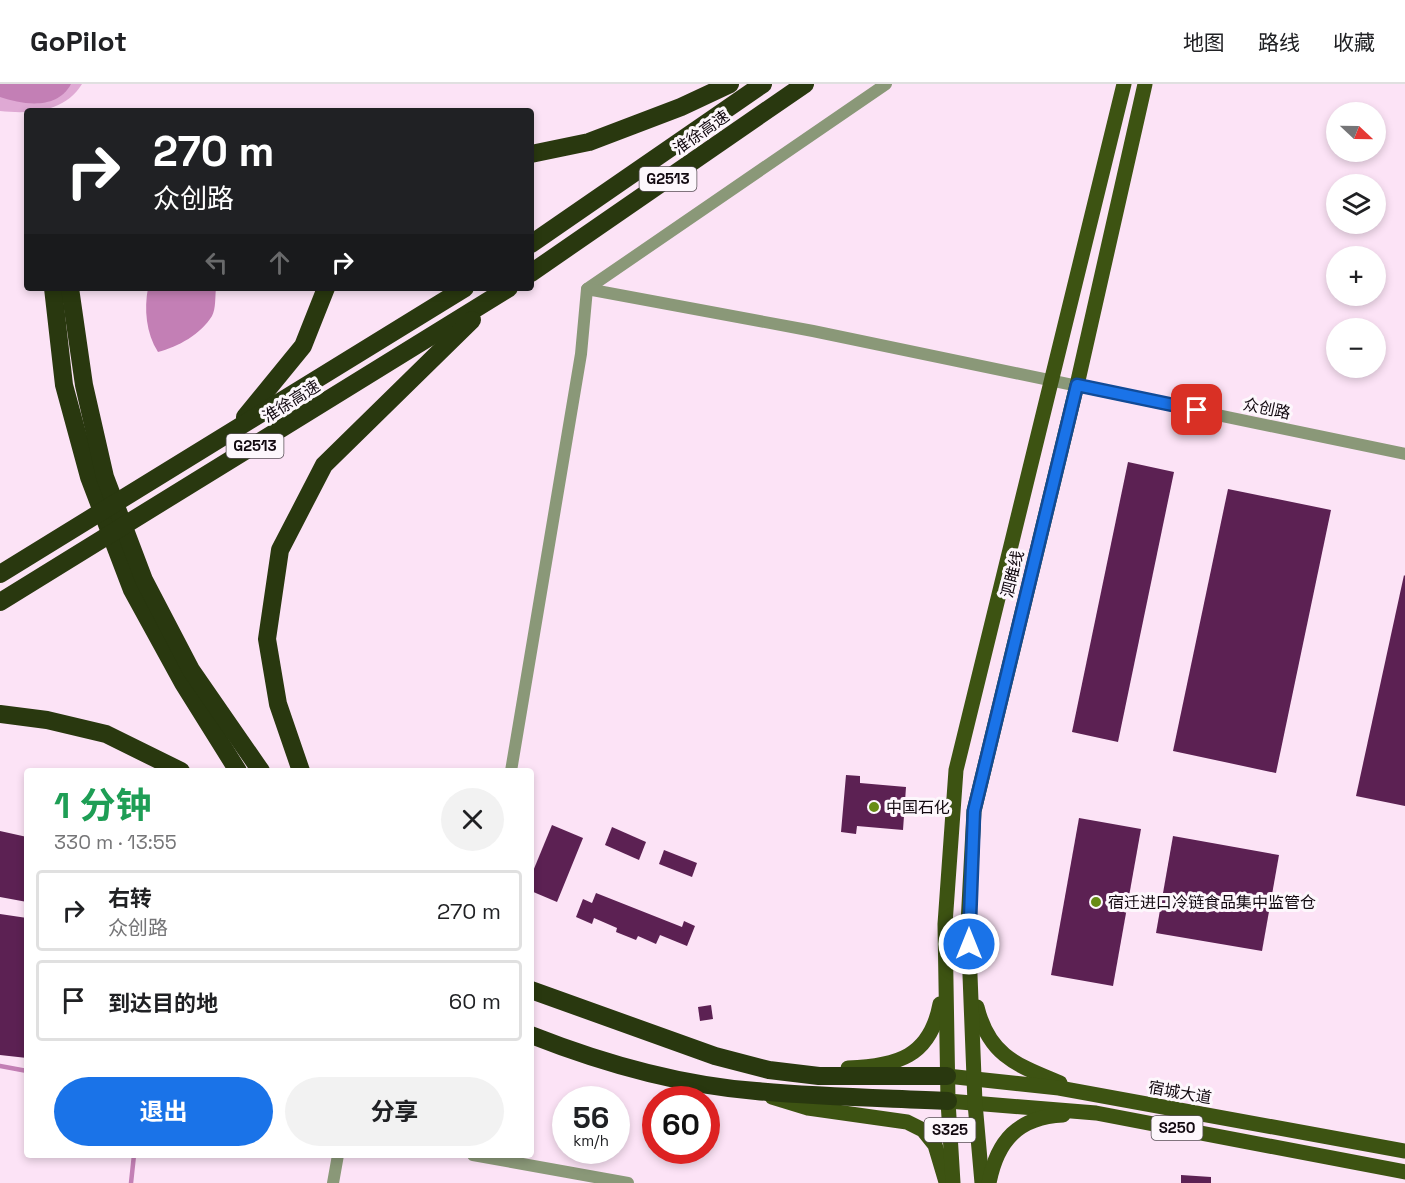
<!DOCTYPE html>
<html lang="zh">
<head>
<meta charset="utf-8">
<style>
  :root { --surface:#fff; --page:#f2f2f2; --text:#202124; --muted:#757577; --line:#e0e0e0; --accent:#1a73e8 }
  body { margin:0; font-family:"Space Grotesk","Noto Sans SC",sans-serif; background:var(--page); color:var(--text); height:100vh; display:flex; flex-direction:column; font-size:22px; white-space:nowrap }
  * { box-sizing:border-box; margin:0 }
  p { font-size:20px; color:var(--muted) }
  .icon { flex:none; width:33px; height:33px; fill:none; stroke:currentColor; stroke-width:2; stroke-linecap:round; stroke-linejoin:round }
  .map { position:relative; flex:1; overflow:hidden }
  .side { position:absolute; left:24px; top:684px; width:510px; height:390px; display:flex; flex-direction:column; background:var(--surface); border-radius:6px; box-shadow:0 3px 9px #0003 }
  .side>* { flex:none }
  .hud { position:absolute; left:24px; top:24px; width:510px; height:183px; border-radius:6px; box-shadow:0 3px 9px #0003; background:#202124; color:#fff; overflow:hidden }
  .needle { width:39px; rotate:112deg }
  .fabs { position:absolute; left:1326px; top:18px; display:grid; gap:12px }
  .fabs a { display:grid; place-items:center; width:60px; height:60px; border-radius:50%; background:var(--surface); box-shadow:0 3px 9px #0003; font-size:30px }
  .speed { position:absolute; left:552px; top:1002px; display:flex; gap:12px; font-size:30px; font-weight:700; text-align:center }
  .speed>* { display:grid; place-content:center; width:78px; height:78px; border-radius:50%; background:var(--surface); box-shadow:0 3px 9px #0003; line-height:1 }
  .speed small { font-size:15px; font-weight:400 }
  .speed .limit { border:9px solid #d22; background:#fff; color:#111 }
  .pin { position:absolute; display:grid; place-items:center; width:51px; height:51px; color:#fff; margin:-26px; border-radius:12px; box-shadow:0 3px 9px #0006 }
  .me { position:absolute; width:66px; margin:-33px; rotate:0deg; stroke-linejoin:round; filter:drop-shadow(0 0 4px #0008) }
  .turn { display:flex; align-items:center; gap:21px; height:126px; padding:0 30px; font-size:27px }
  .turn .icon { width:78px; height:78px; stroke-width:2.5 }
  .turn b { display:block; font-size:42px; line-height:51px }
  .lanes { display:flex; align-items:center; height:57px; padding:0 30px; background:#0003; justify-content:center; gap:30px; direction:ltr }
  .lanes .off { opacity:.35 }
  .round { display:grid; place-items:center; flex:none; width:63px; height:63px; border-radius:32px; background:var(--page) }
  .headline { display:flex; align-items:center; justify-content:space-between; height:102px; padding:0 30px }
  h1 { font-size:36px; font-weight:700; line-height:45px; color:#1e9e55 }
  .action { display:flex; gap:12px; margin-top:auto; padding:12px 30px }
  .action a { flex:1; height:69px; border-radius:36px; background:var(--accent); color:#fff; font-size:24px; font-weight:700; line-height:69px; text-align:center }
  .action a+a { background:var(--page); color:var(--text) }
  ul { padding:0; list-style:none }
  li { display:flex; align-items:center; gap:18px; height:81px; margin:0 12px 9px; padding:0 18px; border:3px solid var(--line); border-radius:6px }
  li div { flex:1 }
  li b { display:block; font-size:22px }
  li em { font-style:normal }
  header { display:flex; align-items:center; gap:36px; box-sizing:border-box; height:84px; padding:0 30px; background:var(--surface); border-bottom:2px solid var(--line) }
  header strong { font-size:28px }
  nav { display:flex; gap:33px; margin-inline-start:auto; font-size:21px }
  .map>svg:first-child { display:block }
  .green { fill:#dfa9d4 }
  .water { fill:#c37fb5 }
  .lines { fill:none; stroke-linecap:round; stroke-linejoin:round }
  .stream { stroke:#c37fb5; stroke-width:4.5 }
  .building { fill:#5c2153 }
  .street { stroke:#8a9878; stroke-width:12 }
  .primary { stroke:#3d5312; stroke-width:15 }
  .highway { stroke:#29380f; stroke-width:18 }
  .route-casing { stroke:#114b97; stroke-width:15 }
  .route { stroke:#1a73e8; stroke-width:10 }
  .poi-dot { fill:#678c15; stroke:#fdf7fc; stroke-width:2 }
  .labels { text-anchor:middle; stroke-width:6; stroke-linejoin:round; paint-order:stroke }
  .shield { fill:#fdf7fc; stroke:#585057; stroke-width:1.5 }
  .shield-label { font-size:15px; font-weight:bold; fill:#120910 }
  .street-label { font-size:16px; fill:#120910; stroke:#fdf7fc }
  .poi-label { font-size:16px; fill:#120910; stroke:#fdf7fc; text-anchor:start }
</style>
</head>
<body>
<header>
<strong>GoPilot</strong>
<nav><a>地图</a><a>路线</a><a>收藏</a></nav>
</header>
<div class="map">
<svg width="1405" height="1099" viewBox="0 0 1405 1099">
  <rect width="100%" height="100%" fill="#fce3f6"/>
  <path class="green" d="M0,0H82C64,29 29,30 0,27Z"/>
  <g class="water">
    <path d="M0,0H71C57,26 24,21 0,13Z"/>
    <path d="M148,204H216C215,212 216,225 212,232C201,250 178,263 158,268C146,249 144,225 148,204Z"/>
  </g>
  <g class="lines">
    <g class="stream">
      <path d="M0,982L27,987"/>
      <path d="M131,1099L134,1071"/>
    </g>
  </g>
  <g class="building">
    <path d="M1128,378L1174,388L1118,658L1072,648Z"/>
    <path d="M1228,405L1331,426L1276,689L1173,667Z"/>
    <path d="M1404,491L1405,492V722L1356,712Z"/>
    <path d="M846,691L860,692V699L906,703L903,746L857,742L856,750L841,748Z"/>
    <path d="M1079,734L1141,745L1113,902L1051,891Z"/>
    <path d="M552,741L583,754L557,818L531,807V792Z"/>
    <path d="M612,743L646,758L639,776L605,761Z"/>
    <path d="M0,747L27,753V818L0,813Z"/>
    <path d="M1173,752L1279,771L1262,867L1156,849Z"/>
    <path d="M664,766L697,779L692,793L659,780Z"/>
    <path d="M596,809L682,843L684,837L695,842L687,862L660,851L656,860L638,852L636,856L616,848L617,844L594,834L592,840L576,833L583,815L592,819Z"/>
    <path d="M0,830L27,834V974L0,971Z"/>
    <path d="M711,921L713,935L700,937L698,923Z"/>
    <path d="M1181,1091L1211,1093V1099H1181Z"/>
  </g>
  <g class="lines">
    <g class="street">
      <path d="M587,205L886,0"/>
      <path d="M511,687L581,270L587,205L813,247L1405,370"/>
      <path d="M473,1071L628,1099"/>
      <path d="M333,1099L338,1071"/>
    </g>
    <g class="primary">
      <path d="M977,923C989,972 1017,981 1060,999"/>
      <path d="M848,984C897,982 930,973 940,920"/>
      <path d="M947,992L1059,1004L1405,1067"/>
      <path d="M772,1013L808,1024L907,1038L923,1046L935,1061L946,1098"/>
      <path d="M948,1017L1096,1029L1405,1088"/>
      <path d="M953,1099L948,1017L945,840L956,686L1124,0"/>
      <path d="M982,1099L975,1019L968,840L974,727L1077,301L1145,0"/>
      <path d="M989,1099C997,1057 1018,1033 1063,1031"/>
    </g>
    <g class="highway">
      <path d="M531,70L589,58L681,23L730,0"/>
      <path d="M531,160L763,0"/>
      <path d="M531,189L805,0"/>
      <path d="M53,204L64,301L89,393L132,506L183,599L238,687"/>
      <path d="M70,204L84,301L105,393L144,496L191,586L261,687"/>
      <path d="M245,333L303,262L326,204"/>
      <path d="M0,490L465,204"/>
      <path d="M0,518L509,204"/>
      <path d="M0,630L47,636L106,650L181,687"/>
      <path d="M301,687L278,620L267,555L280,466L324,381L472,236"/>
      <path d="M531,906L715,972L769,986L819,992H947"/>
      <path d="M531,951C602,979 680,1001 756,1007C820,1013 884,1014 948,1017"/>
    </g>
  </g>
  <g class="lines">
    <defs>
      <path id="route" d="M969,860L974,727L1077,301L1197,326"/>
    </defs>
    <use href="#route" class="route-casing"/>
    <use href="#route" class="route"/>
  </g>
  <g class="poi-dot">
    <circle cx="874" cy="723" r="6"/>
    <circle cx="1096" cy="818" r="6"/>
  </g>
  <g class="labels">
    <g class="shield">
      <rect x="639.5" y="83" width="57" height="24" rx="4.5"/>
      <rect x="226.5" y="350" width="57" height="24" rx="4.5"/>
      <rect x="1151.5" y="1032" width="51" height="24" rx="4.5"/>
      <rect x="924.5" y="1034" width="51" height="24" rx="4.5"/>
    </g>
    <g class="shield-label">
      <text x="668" y="100">G2513</text>
      <text x="255" y="367">G2513</text>
      <text x="1177" y="1049">S250</text>
      <text x="950" y="1051">S325</text>
    </g>
    <g class="street-label">
      <text transform="translate(701 48) rotate(-35)" y="6">淮徐高速</text>
      <text transform="translate(291 317) rotate(-32)" y="6">淮徐高速</text>
      <text transform="translate(1267 324) rotate(12)" y="6">众创路</text>
      <text transform="translate(1012 490) rotate(-76)" y="6">泗睢线</text>
      <text transform="translate(1180 1008) rotate(10)" y="6">宿城大道</text>
    </g>
    <g class="poi-label">
      <text x="886" y="729">中国石化</text>
      <text x="1108" y="824">宿迁进口冷链食品集中监管仓</text>
    </g>
  </g>
</svg>
<div class="fabs">
<a><svg class="needle" viewBox="-14 -14 28 28"><path d="M0-13l5 13h-10z" fill="#e53935"/><path d="M0 13l5-13h-10z" fill="#757577"/></svg></a>
<a><svg class="icon" aria-label="layers" viewBox="0 0 24 24"><path d="M12 4l9 5-9 5-9-5zM3 14l9 5 9-5"/></svg></a>
<a>+</a>
<a>−</a>
</div>
<div class="speed"><div>56<small>km/h</small></div><div class="limit">60</div></div>
<div class="pin" style="left:1197px;top:326px;background:#d93025"><svg class="icon" aria-label="arrive" viewBox="0 0 24 24"><path d="M6 21V4h12l-3 4 3 4H6"/></svg></div>
<svg class="me" style="left:969px;top:860px" viewBox="-20 -20 40 40"><circle r="17" fill="#1a73e8" stroke="#fff" stroke-width="3"/><path d="M0-11L8 9 0 5-8 9z" fill="#fff"/></svg>
<div class="hud">
<div class="turn"><svg class="icon" aria-label="right" viewBox="0 0 24 24"><path d="M7 20v-9h11M14 6l5 5-5 5"/></svg><div><b>270 m</b>众创路</div></div>
<div class="lanes"><svg class="icon off" aria-label="left" viewBox="0 0 24 24"><path d="M17 20v-9H6M10 6l-5 5 5 5"/></svg><svg class="icon off" aria-label="ahead" viewBox="0 0 24 24"><path d="M12 20V5M6 11l6-6 6 6"/></svg><svg class="icon" aria-label="right" viewBox="0 0 24 24"><path d="M7 20v-9h11M14 6l5 5-5 5"/></svg></div>
</div>
<section class="side">
<div class="headline"><div><h1>1 分钟</h1><p>330 m · 13:55</p></div><a class="round"><svg class="icon" aria-label="close" viewBox="0 0 24 24"><path d="M6 6l12 12M18 6L6 18"/></svg></a></div>
<ul>
<li><svg class="icon" aria-label="right" viewBox="0 0 24 24"><path d="M7 20v-9h11M14 6l5 5-5 5"/></svg><div><b>右转</b><p>众创路</p></div><em>270 m</em></li>
<li><svg class="icon" aria-label="arrive" viewBox="0 0 24 24"><path d="M6 21V4h12l-3 4 3 4H6"/></svg><div><b>到达目的地</b></div><em>60 m</em></li>
</ul>
<div class="action"><a>退出</a><a>分享</a></div>
</section>
</div>
</body>
</html>
